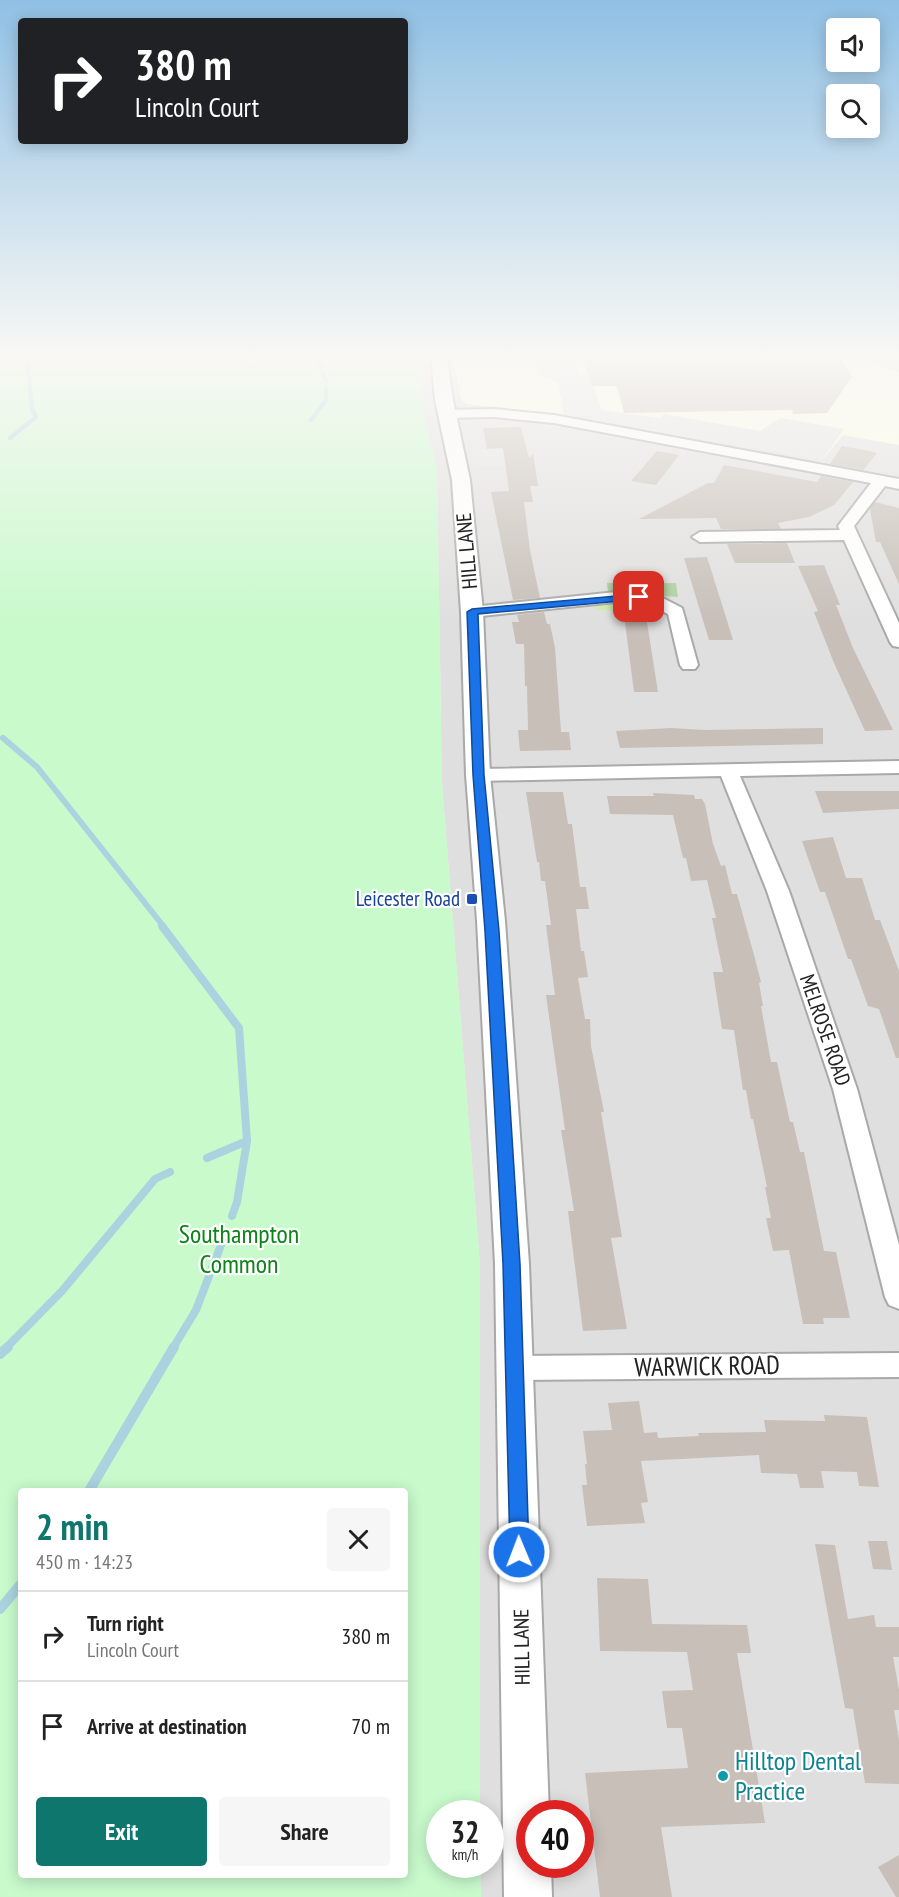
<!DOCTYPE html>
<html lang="en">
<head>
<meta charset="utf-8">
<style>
  :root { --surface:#fff; --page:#f6f6f6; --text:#222; --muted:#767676; --line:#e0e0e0; --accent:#0f766e }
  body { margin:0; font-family:"PT Sans Narrow",sans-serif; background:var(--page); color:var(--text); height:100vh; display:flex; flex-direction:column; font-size:22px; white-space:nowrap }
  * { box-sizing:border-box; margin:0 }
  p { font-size:20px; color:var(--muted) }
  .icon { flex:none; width:33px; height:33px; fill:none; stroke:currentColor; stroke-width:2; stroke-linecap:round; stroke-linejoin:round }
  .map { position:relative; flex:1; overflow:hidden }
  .sheet { position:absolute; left:18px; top:1488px; width:390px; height:390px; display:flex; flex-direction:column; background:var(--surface); border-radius:6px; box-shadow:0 3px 15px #0003 }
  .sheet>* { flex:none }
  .guide { position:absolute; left:18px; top:18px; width:390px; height:126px; border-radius:6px; box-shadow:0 3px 15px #0003; background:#202124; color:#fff; overflow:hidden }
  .fabs { position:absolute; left:826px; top:18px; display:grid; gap:12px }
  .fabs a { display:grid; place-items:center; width:54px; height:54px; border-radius:6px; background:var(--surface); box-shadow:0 3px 15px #0003; font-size:30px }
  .speed { position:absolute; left:426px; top:1800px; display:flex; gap:12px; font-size:30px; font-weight:700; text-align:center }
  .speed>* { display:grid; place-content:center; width:78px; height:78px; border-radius:50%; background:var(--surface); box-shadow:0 3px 15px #0003; line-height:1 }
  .speed small { font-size:15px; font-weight:400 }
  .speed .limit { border:9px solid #d22; background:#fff; color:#111 }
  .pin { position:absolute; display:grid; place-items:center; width:51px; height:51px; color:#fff; margin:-26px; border-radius:12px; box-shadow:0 3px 9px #0006 }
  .me { position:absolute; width:66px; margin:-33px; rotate:359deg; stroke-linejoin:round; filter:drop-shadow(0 0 4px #0008) }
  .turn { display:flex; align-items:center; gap:21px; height:126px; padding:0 18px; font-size:27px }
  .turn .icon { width:78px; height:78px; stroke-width:2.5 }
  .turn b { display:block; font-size:42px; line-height:51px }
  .round { display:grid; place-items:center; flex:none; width:63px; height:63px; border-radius:6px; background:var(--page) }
  .head { display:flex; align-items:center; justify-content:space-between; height:102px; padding:0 18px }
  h1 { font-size:36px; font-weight:600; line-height:45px; color:var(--accent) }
  .primary-button { display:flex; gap:12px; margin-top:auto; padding:12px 18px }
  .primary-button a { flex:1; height:69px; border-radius:6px; background:var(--accent); color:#fff; font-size:24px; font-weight:600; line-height:69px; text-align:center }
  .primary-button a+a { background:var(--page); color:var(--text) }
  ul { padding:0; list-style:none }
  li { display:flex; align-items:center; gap:18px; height:90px; padding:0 18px; border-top:2px solid var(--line) }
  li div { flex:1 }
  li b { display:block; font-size:22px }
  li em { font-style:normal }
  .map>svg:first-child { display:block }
  .residential { fill:#e0dfdf; fill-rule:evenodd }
  .education { fill:#ffffe5 }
  .grass { fill:#cdebb0 }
  .forest { fill:#add19e }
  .park { fill:#c8facc; fill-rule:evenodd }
  .parking { fill:#e2e2e2 }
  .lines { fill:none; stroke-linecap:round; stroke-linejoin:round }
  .stream-far3 { stroke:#aad3df; stroke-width:4.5 }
  .stream-far2 { stroke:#aad3df; stroke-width:6 }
  .stream-far1 { stroke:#aad3df; stroke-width:8 }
  .stream { stroke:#aad3df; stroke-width:10 }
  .building { fill:#c7bfb8 }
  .minor-casing { stroke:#a9a9a9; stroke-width:4 }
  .tertiary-casing { stroke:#a9a9a9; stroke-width:4 }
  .minor { fill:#fff; fill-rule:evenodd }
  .tertiary { fill:#fff; fill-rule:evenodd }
  .route { fill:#1a73e8; stroke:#114b97; stroke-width:1.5 }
  .transit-dot { fill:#1a4fb4; stroke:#fff; stroke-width:2 }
  .culture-dot { fill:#0f9aa8; stroke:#fff; stroke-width:2 }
  .labels { text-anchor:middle; stroke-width:4.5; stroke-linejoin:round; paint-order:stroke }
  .street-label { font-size:21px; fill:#222; stroke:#fff }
  .transit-label { font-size:21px; fill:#164399; stroke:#fff; text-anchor:end }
  .near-park-label { font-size:26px; fill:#0c8416; stroke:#fff }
  .near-street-label { font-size:26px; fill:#222; stroke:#fff }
  .near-culture-label { font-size:26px; fill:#0d838f; stroke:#fff; text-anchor:start }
</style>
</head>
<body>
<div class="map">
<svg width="899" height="1897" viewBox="0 0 899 1897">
  <rect width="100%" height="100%" fill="#f2efe9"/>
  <path class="residential" d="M419,357H899V1897H481L480,1865L490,1864V1814L480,1813V1265L442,783L437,470L424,415ZM530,1814H580V1864H530Z"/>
  <path class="education" d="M453,357H856L899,372V445L843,435L823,459L597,421L591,416L582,414L564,415L467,404L461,399Z"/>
  <path class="grass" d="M631,602L651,606L659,612L597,610L594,605Z"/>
  <path class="forest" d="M607,583H676L678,597L608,592Z"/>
  <path class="park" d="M0,357H419L424,415L437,470L442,783L480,1265V1813L440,1814V1864L480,1865L481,1897H0ZM21,1491H405V1875H21Z"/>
  <g class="parking">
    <path d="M543,357H582L575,358L579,375H589L602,410L660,418L664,414L760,431L780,418L844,429L823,459L597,421L591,416L582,414L564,415L558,382L541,375L536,367L538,359Z"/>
    <path d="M526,448L530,466H474L471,450Z"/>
  </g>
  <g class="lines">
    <g class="stream-far3">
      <path d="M317,357L326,381"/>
      <path d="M0,358L6,357"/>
      <path d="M311,420L326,400V389"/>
      <path d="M10,438L36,417L32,409L27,357"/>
    </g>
    <path class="stream-far2" d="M3,738L37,767L164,927"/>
    <g class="stream-far1">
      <path d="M162,926L239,1028L247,1141L207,1158"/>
      <path d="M232,1216L237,1202L247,1141"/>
      <path d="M6,1348L62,1291L155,1179L170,1172"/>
      <path d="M173,1348L196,1310L221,1245"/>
    </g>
    <g class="stream">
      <path d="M0,1354L8,1347"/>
      <path d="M89,1491L174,1347"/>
      <path d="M0,1609L21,1584"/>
    </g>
  </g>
  <g class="building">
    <path d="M582,357H840L852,377L827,413L793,414L792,410L624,413L617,386H592Z"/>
    <path d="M521,427L529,458L533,454L538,486H530L533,502H524L530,550L540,598L513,600L491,492L509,491L503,448L487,449L483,428Z"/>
    <path d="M842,446L864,450L877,453L863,470L830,464Z"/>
    <path d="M657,451L679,455L656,485L631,481Z"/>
    <path d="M724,465L817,482L821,476L853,482L834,505L809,517L778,523L781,529H721L716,518L639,519L708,483H714Z"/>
    <path d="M875,502L899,508V584L880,542H876L870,509Z"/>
    <path d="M787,543L795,563H735L727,544Z"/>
    <path d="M707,557L724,611L733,640H709L684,558Z"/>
    <path d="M824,565L840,605H836L853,648L893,730L865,731L834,663L814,612L818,611L798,566Z"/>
    <path d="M544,612L547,624H550L555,648L561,732H569L571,750L520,751L518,730H528L527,686H525L524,644H516L512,622H519L517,615Z"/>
    <path d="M624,615L646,616L658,692H634Z"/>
    <path d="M671,728L705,730L823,728V744L620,748L616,731Z"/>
    <path d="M815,791H899V809L823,813Z"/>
    <path d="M526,792H563L568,824H572L580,887H586L589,909H576L581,951H584L588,977L578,978L585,1019H590L591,1046L604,1112H601L622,1237L611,1238L627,1329L583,1331L568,1211H574L561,1130H565L546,995H555L546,925H551L545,881H541L539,862H537Z"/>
    <path d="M653,793L694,795L695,799H702L705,804L713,844L721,866L725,865L732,894H737L754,955L761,982L759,983L763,1006H761L771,1062H777L790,1122H793L800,1152H804L824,1251L836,1252L850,1318H823L824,1324H803L789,1250L773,1251L766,1218H771L765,1187H767L753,1119H751L746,1090H743L734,1030L722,1029L713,972H723L712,918H716L707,880L691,881L686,858H683L673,815L610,814L607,796H654Z"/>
    <path d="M833,837L846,878H862L875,920H880L899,971V1058H896L879,1009L868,1006L851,959H848L825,892H820L802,841Z"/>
    <path d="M639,1401L644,1433L657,1432L658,1438L699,1436L698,1433L766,1432L764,1420L825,1421L824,1415L867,1417L879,1487L859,1486L857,1472L821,1471L824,1488H800L797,1474L761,1473L759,1455L641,1461L648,1502L641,1503L645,1523L587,1526L582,1485H587L585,1464H587L583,1431L612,1430L608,1403Z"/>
    <path d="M868,1541H887L892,1570L873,1569Z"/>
    <path d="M815,1544L835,1545L848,1619L874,1615L876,1627H899V1657H893L899,1690V1710H894L899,1740V1784L865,1783L853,1709L845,1708Z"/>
    <path d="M597,1578L648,1579L652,1624L747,1625L751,1653H737L765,1823L661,1827L672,1897H600L585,1773L688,1768L682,1728H667L662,1691L693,1690L687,1652L600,1651Z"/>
    <path d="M899,1855V1897H896L878,1867Z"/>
  </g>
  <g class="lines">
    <defs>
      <g id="minor">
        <path d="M494,409L554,415L899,479V489L885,486L854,526L899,623V647L893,646L890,642L844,540L700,542L692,537L700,532L840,530L838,526L871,483L554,423L494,417L446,418L439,414L446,410Z"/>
        <path d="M626,591L659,596L682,608L698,665L695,669H683L680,665L668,614L647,604L626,601L472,617L466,616L463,612L466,608L472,607Z"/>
        <path d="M899,761V773L740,776L789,891L857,1089L899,1245V1309L889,1305L885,1297L833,1089L767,891L721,776L478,781L471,779L468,775L471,771L478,769Z"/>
        <path d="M899,1353V1377L515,1380L505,1377L500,1368L505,1359L515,1356Z"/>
      </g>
      <path id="tertiary" d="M431,357H447L453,400L470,480L483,612L490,775L505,921L529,1264L549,1814H530V1864H551L552,1897H504L495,1264L477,921L466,775L461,612L452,480L435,400Z"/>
    </defs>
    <use href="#minor" class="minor-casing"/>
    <use href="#tertiary" class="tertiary-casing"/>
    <use href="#minor" class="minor"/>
    <use href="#tertiary" class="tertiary"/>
  </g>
  <linearGradient id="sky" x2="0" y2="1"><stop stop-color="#8fc0e4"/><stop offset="0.57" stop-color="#f9f8f5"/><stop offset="1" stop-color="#f9f8f5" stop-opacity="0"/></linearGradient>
  <rect width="899" height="622" fill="url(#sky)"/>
  <path class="route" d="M639,594L644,597L642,599L478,614L484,775L499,931L520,1264L529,1552L526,1559L519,1561L513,1559L510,1552L503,1264L485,931L473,775L467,612L472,609Z"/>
  <rect class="transit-dot" x="466" y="893" width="12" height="12" rx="3"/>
  <circle class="culture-dot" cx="723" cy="1776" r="6"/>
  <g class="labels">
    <g class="street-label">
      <text transform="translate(467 551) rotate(-95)" y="7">HILL LANE</text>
      <text transform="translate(825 1030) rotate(71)" y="7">MELROSE ROAD</text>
      <text transform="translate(522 1647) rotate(-91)" y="7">HILL LANE</text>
    </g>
    <g class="transit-label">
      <text x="460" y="906">Leicester Road</text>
    </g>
    <g class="near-park-label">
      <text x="239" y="1243">Southampton<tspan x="239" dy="30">Common</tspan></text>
    </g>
    <g class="near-street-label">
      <text transform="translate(707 1366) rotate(-1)" y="9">WARWICK ROAD</text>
    </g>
    <g class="near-culture-label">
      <text x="735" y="1770">Hilltop Dental<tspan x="735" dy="30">Practice</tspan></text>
    </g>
  </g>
</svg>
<div class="fabs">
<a><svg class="icon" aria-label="sound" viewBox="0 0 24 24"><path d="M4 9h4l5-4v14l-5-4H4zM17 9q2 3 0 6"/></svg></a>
<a><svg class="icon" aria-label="search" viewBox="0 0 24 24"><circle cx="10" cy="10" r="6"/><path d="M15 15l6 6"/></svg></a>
</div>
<div class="speed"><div>32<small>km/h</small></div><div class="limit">40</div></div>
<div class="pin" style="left:639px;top:597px;background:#d93025"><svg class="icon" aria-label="arrive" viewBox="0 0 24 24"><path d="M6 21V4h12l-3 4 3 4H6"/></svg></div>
<svg class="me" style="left:519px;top:1552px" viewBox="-20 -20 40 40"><circle r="17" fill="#1a73e8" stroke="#fff" stroke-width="3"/><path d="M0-11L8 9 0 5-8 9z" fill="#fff"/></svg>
<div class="guide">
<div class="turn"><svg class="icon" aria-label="right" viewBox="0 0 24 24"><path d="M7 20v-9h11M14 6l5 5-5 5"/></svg><div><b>380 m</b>Lincoln Court</div></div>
</div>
<section class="sheet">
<div class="head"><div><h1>2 min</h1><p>450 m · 14:23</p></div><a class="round"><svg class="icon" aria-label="close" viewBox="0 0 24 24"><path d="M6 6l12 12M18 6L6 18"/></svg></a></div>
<ul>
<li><svg class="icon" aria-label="right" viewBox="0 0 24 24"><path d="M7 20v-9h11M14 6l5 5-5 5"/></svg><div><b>Turn right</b><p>Lincoln Court</p></div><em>380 m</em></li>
<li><svg class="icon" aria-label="arrive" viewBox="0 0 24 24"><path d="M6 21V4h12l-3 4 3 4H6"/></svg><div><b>Arrive at destination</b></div><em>70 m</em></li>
</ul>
<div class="primary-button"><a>Exit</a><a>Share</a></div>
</section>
</div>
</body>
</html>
